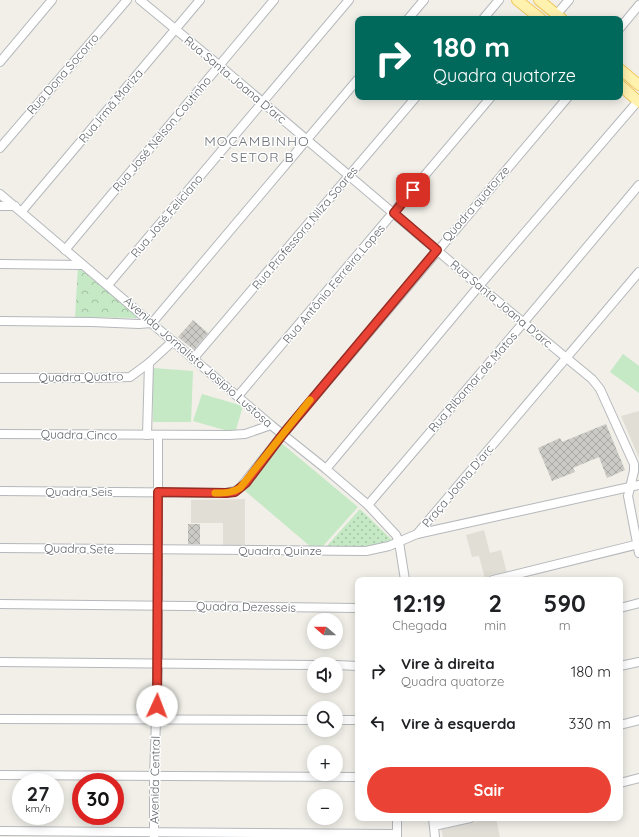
<!DOCTYPE html>
<html lang="pt">
<head>
<meta charset="utf-8">
<style>
  :root { --surface:#fff; --page:#f6f6f6; --text:#202124; --muted:#757577; --accent:#ea4335 }
  body { margin:0; font-family:Quicksand,sans-serif; background:var(--page); color:var(--text); height:100vh; display:flex; flex-direction:column; font-size:15px; white-space:nowrap }
  * { box-sizing:border-box; margin:0 }
  p { font-size:13px; color:var(--muted) }
  .icon { flex:none; width:22px; height:22px; fill:none; stroke:currentColor; stroke-width:2; stroke-linecap:round; stroke-linejoin:round }
  .map { position:relative; flex:1; overflow:hidden }
  .drawer { position:absolute; left:355px; top:577px; width:268px; height:244px; display:flex; flex-direction:column; background:var(--surface); border-radius:8px; box-shadow:0 2px 10px #0003 }
  .drawer>* { flex:none }
  .hud { position:absolute; left:355px; top:16px; width:268px; height:84px; border-radius:8px; box-shadow:0 2px 10px #0003; background:#00695c; color:#fff; overflow:hidden }
  .needle { width:26px; rotate:290deg }
  .controls { position:absolute; left:307px; top:613px; display:grid; gap:8px }
  .controls a { display:grid; place-items:center; width:36px; height:36px; border-radius:50%; background:var(--surface); box-shadow:0 2px 10px #0003; font-size:20px }
  .speed { position:absolute; left:12px; top:773px; display:flex; gap:8px; font-size:20px; font-weight:700; text-align:center }
  .speed>* { display:grid; place-content:center; width:52px; height:52px; border-radius:50%; background:var(--surface); box-shadow:0 2px 10px #0003; line-height:1 }
  .speed small { font-size:10px; font-weight:400 }
  .speed .limit { border:6px solid #d22; background:#fff; color:#111 }
  .pin { position:absolute; display:grid; place-items:center; width:34px; height:34px; color:#fff; margin:-17px; border-radius:8px; box-shadow:0 2px 6px #0006 }
  .me { position:absolute; width:44px; margin:-22px; rotate:2deg; stroke-linejoin:round; filter:drop-shadow(0 0 3px #0008) }
  .turn { display:flex; align-items:center; gap:14px; height:84px; padding:0 12px; font-size:18px }
  .turn .icon { width:52px; height:52px; stroke-width:2.5 }
  .turn b { display:block; font-size:28px; line-height:34px }
  .eta { display:flex; justify-content:space-evenly; align-items:center; height:68px; text-align:center }
  .eta b { font-size:24px; font-weight:800; line-height:28px }
  .cta { display:flex; gap:8px; margin-top:auto; padding:8px 12px }
  .cta a { flex:1; height:46px; border-radius:24px; background:var(--accent); color:#fff; font-size:16px; font-weight:800; line-height:46px; text-align:center }
  ul { padding:0; list-style:none }
  li { display:flex; align-items:center; gap:12px; height:52px; padding:0 12px }
  li div { flex:1 }
  li b { display:block; font-size:15px }
  li em { font-style:normal }
  .map>svg:first-child { display:block }
  .education { fill:#e1ded6 }
  .forest { fill:url(#forest-crowns) }
  .park { fill:url(#park-dots) }
  .garden { fill:#c5e8c5 }
  .building { fill:url(#building-cross-hatch) }
  .lines { fill:none; stroke-linecap:round; stroke-linejoin:round }
  .minor-casing { stroke:#b5b8bc; stroke-width:10 }
  .major-casing { stroke:#f2c960; stroke-width:12 }
  .minor { stroke:#fff; stroke-width:8 }
  .major { stroke:#fff2af; stroke-width:10 }
  .route-casing { stroke:#982c22; stroke-width:10 }
  .route { stroke:#ea4335; stroke-width:7 }
  .slow { stroke:#f59e0b; stroke-width:7 }
  .labels { text-anchor:middle; stroke-width:3; stroke-linejoin:round; paint-order:stroke }
  .street-label { font-size:12px; fill:#5f6368; stroke:#fff }
  .quarter-label { font-size:14px; letter-spacing:1px; fill:#70757a; stroke:#fff }
</style>
</head>
<body>
<div class="map">
<svg width="639" height="837" viewBox="0 0 639 837">
  <defs>
    <pattern id="forest-crowns" width="20" height="18" patternUnits="userSpaceOnUse"><rect width="20" height="18" fill="#c5e8c5"/><path d="M2 6a3 3 0 1 1 6 0M12 15a3 3 0 1 1 6 0" fill="none" stroke="#a3c0a4"/></pattern>
    <pattern id="park-dots" width="8" height="8" patternUnits="userSpaceOnUse"><rect width="8" height="8" fill="#c5e8c5"/><path d="M2 2h.1M6 6h.1" fill="none" stroke="#a3c0a4" stroke-width="1.8" stroke-linecap="round"/></pattern>
    <pattern id="building-cross-hatch" width="8" height="8" patternUnits="userSpaceOnUse"><rect width="8" height="8" fill="#cccac5"/><path d="M0 0l8 8M0 8l8-8" fill="none" stroke="#a9a8a4"/></pattern>
  </defs>
  <rect width="100%" height="100%" fill="#f1efe8"/>
  <g class="education">
    <path d="M639,411V458L621,416Z"/>
    <path d="M245,499V547H223V523H191V500Z"/>
    <path d="M484,530L490,553L501,550L507,573L485,579L479,556L472,557L466,535Z"/>
    <path d="M492,818H496L500,837H443L441,829Z"/>
  </g>
  <path class="forest" d="M78,267L139,318L75,317Z"/>
  <path class="park" d="M360,509L392,540L364,548L326,547Z"/>
  <g class="garden">
    <path d="M623,354L639,366V393L610,372Z"/>
    <path d="M153,368L193,371L191,422H153Z"/>
    <path d="M202,394L243,406L235,433L193,421Z"/>
    <path d="M280,442L358,507L323,546L311,547L244,490Z"/>
  </g>
  <g class="building">
    <path d="M193,320L208,333L194,350L178,337Z"/>
    <path d="M606,424L625,470L607,478L599,457L573,468L575,472L552,481L538,448L560,438L562,442Z"/>
    <rect x="188" y="524" width="12" height="20"/>
  </g>
  <g class="lines">
    <defs>
      <g id="minor">
        <path d="M140,0L220,66L479,286L592,379L600,389L634,464V471L628,496L639,553"/>
        <path d="M556,15L569,0"/>
        <path d="M408,19L424,0"/>
        <path d="M483,19L499,0"/>
        <path d="M620,28L639,5"/>
        <path d="M0,62L52,0"/>
        <path d="M0,148L127,0"/>
        <path d="M0,194L271,425L326,469L368,505L396,535L399,542L405,580"/>
        <path d="M0,206H15"/>
        <path d="M22,211L200,0"/>
        <path d="M65,250L274,0"/>
        <path d="M0,264L82,265"/>
        <path d="M108,285L349,0"/>
        <path d="M0,321L92,322L139,324L152,323"/>
        <path d="M152,323L358,79"/>
        <path d="M193,359L416,97"/>
        <path d="M0,378H95L130,377L149,363L173,341"/>
        <path d="M238,396L491,97"/>
        <path d="M0,434L229,435L245,434L271,425"/>
        <path d="M147,435L149,363"/>
        <path d="M326,469L479,286L638,101"/>
        <path d="M0,491L226,493L235,491L240,488L283,434L568,97"/>
        <path d="M368,505L524,322L639,185"/>
        <path d="M417,534L639,272"/>
        <path d="M0,548L366,551L389,546L417,534L639,485"/>
        <path d="M493,580L639,544"/>
        <path d="M0,604L358,608"/>
        <path d="M620,608L639,603"/>
        <path d="M0,662L314,665"/>
        <path d="M336,665L358,666"/>
        <path d="M620,666L639,662"/>
        <path d="M0,719L314,720"/>
        <path d="M336,720H358"/>
        <path d="M620,725L639,720"/>
        <path d="M0,775L358,777"/>
        <path d="M620,783L639,778"/>
        <path d="M433,818L435,837"/>
        <path d="M434,826L470,818"/>
        <path d="M0,831L397,834"/>
        <path d="M154,837V777L158,664V436"/>
        <path d="M397,837V818"/>
      </g>
      <g id="major">
        <path d="M517,0L541,19"/>
        <path d="M539,0L562,19"/>
        <path d="M620,69L639,85"/>
        <path d="M620,85L639,102"/>
      </g>
    </defs>
    <use href="#minor" class="minor-casing"/>
    <use href="#major" class="major-casing"/>
    <use href="#minor" class="minor"/>
    <use href="#major" class="major"/>
  </g>
  <g class="lines">
    <defs>
      <path id="route" d="M157,706L158,492L226,493L235,492L246,483L283,434L437,250L394,213L413,190"/>
    </defs>
    <use href="#route" class="route-casing"/>
    <use href="#route" class="route"/>
    <path class="slow" d="M215,493C225,493 232,493 240,488L283,434L310,400"/>
  </g>
  <g class="labels">
    <g class="street-label">
      <text transform="translate(63 74) rotate(-49)" y="4">Rua Dona Socorro</text>
      <text transform="translate(235 80) rotate(40)" y="4">Rua Santa Joana D'arc</text>
      <text transform="translate(111 106) rotate(-50)" y="4">Rua Irmã Mariza</text>
      <text transform="translate(162 134) rotate(-50)" y="4">Rua José Nelson Coutinho</text>
      <text transform="translate(476 204) rotate(-49)" y="4">Quadra quatorze</text>
      <text transform="translate(167 216) rotate(-50)" y="4">Rua José Feliciano</text>
      <text transform="translate(305 228) rotate(-50)" y="4">Rua Professora Nilza Soares</text>
      <text transform="translate(334 284) rotate(-50)" y="4">Rua Antônio Ferreira Lopes</text>
      <text transform="translate(501 304) rotate(40)" y="4">Rua Santa Joana D'arc</text>
      <text transform="translate(198 362) rotate(41)" y="4">Avenida Jornalista Josípio Lustosa</text>
      <text transform="translate(81 377) rotate(-1)" y="4">Quadra Quatro</text>
      <text transform="translate(473 382) rotate(-49)" y="4">Rua Ribamar de Matos</text>
      <text transform="translate(79 435) rotate(1)" y="4">Quadra Cinco</text>
      <text transform="translate(458 486) rotate(-50)" y="4">Praça Joana D'arc</text>
      <text x="79" y="496">Quadra Seis</text>
      <text transform="translate(79 549) rotate(1)" y="4">Quadra Sete</text>
      <text x="280" y="555">Quadra Quinze</text>
      <text transform="translate(246 607) rotate(1)" y="4">Quadra Dezesseis</text>
      <text transform="translate(155 780) rotate(-89)" y="4">Avenida Central</text>
    </g>
    <g class="quarter-label">
      <text x="257" y="146">MOCAMBINHO<tspan x="257" dy="16">- SETOR B</tspan></text>
    </g>
  </g>
</svg>
<div class="controls">
<a><svg class="needle" viewBox="-14 -14 28 28"><path d="M0-13l5 13h-10z" fill="#e53935"/><path d="M0 13l5-13h-10z" fill="#757577"/></svg></a>
<a><svg class="icon" aria-label="sound" viewBox="0 0 24 24"><path d="M4 9h4l5-4v14l-5-4H4zM17 9q2 3 0 6"/></svg></a>
<a><svg class="icon" aria-label="search" viewBox="0 0 24 24"><circle cx="10" cy="10" r="6"/><path d="M15 15l6 6"/></svg></a>
<a>+</a>
<a>−</a>
</div>
<div class="speed"><div>27<small>km/h</small></div><div class="limit">30</div></div>
<div class="pin" style="left:413px;top:190px;background:#d93025"><svg class="icon" aria-label="arrive" viewBox="0 0 24 24"><path d="M6 21V4h12l-3 4 3 4H6"/></svg></div>
<svg class="me" style="left:157px;top:706px" viewBox="-20 -20 40 40"><circle r="19" fill="#fff"/><path d="M0-13L10 11 0 6-10 11z" fill="#ea4335"/></svg>
<div class="hud">
<div class="turn"><svg class="icon" aria-label="right" viewBox="0 0 24 24"><path d="M7 20v-9h11M14 6l5 5-5 5"/></svg><div><b>180 m</b>Quadra quatorze</div></div>
</div>
<section class="drawer">
<div class="eta">
<div><b>12:19</b><p>Chegada</p></div>
<div><b>2</b><p>min</p></div>
<div><b>590</b><p>m</p></div>
</div>
<ul>
<li><svg class="icon" aria-label="right" viewBox="0 0 24 24"><path d="M7 20v-9h11M14 6l5 5-5 5"/></svg><div><b>Vire à direita</b><p>Quadra quatorze</p></div><em>180 m</em></li>
<li><svg class="icon" aria-label="left" viewBox="0 0 24 24"><path d="M17 20v-9H6M10 6l-5 5 5 5"/></svg><div><b>Vire à esquerda</b></div><em>330 m</em></li>
</ul>
<div class="cta"><a>Sair</a></div>
</section>
</div>
</body>
</html>
